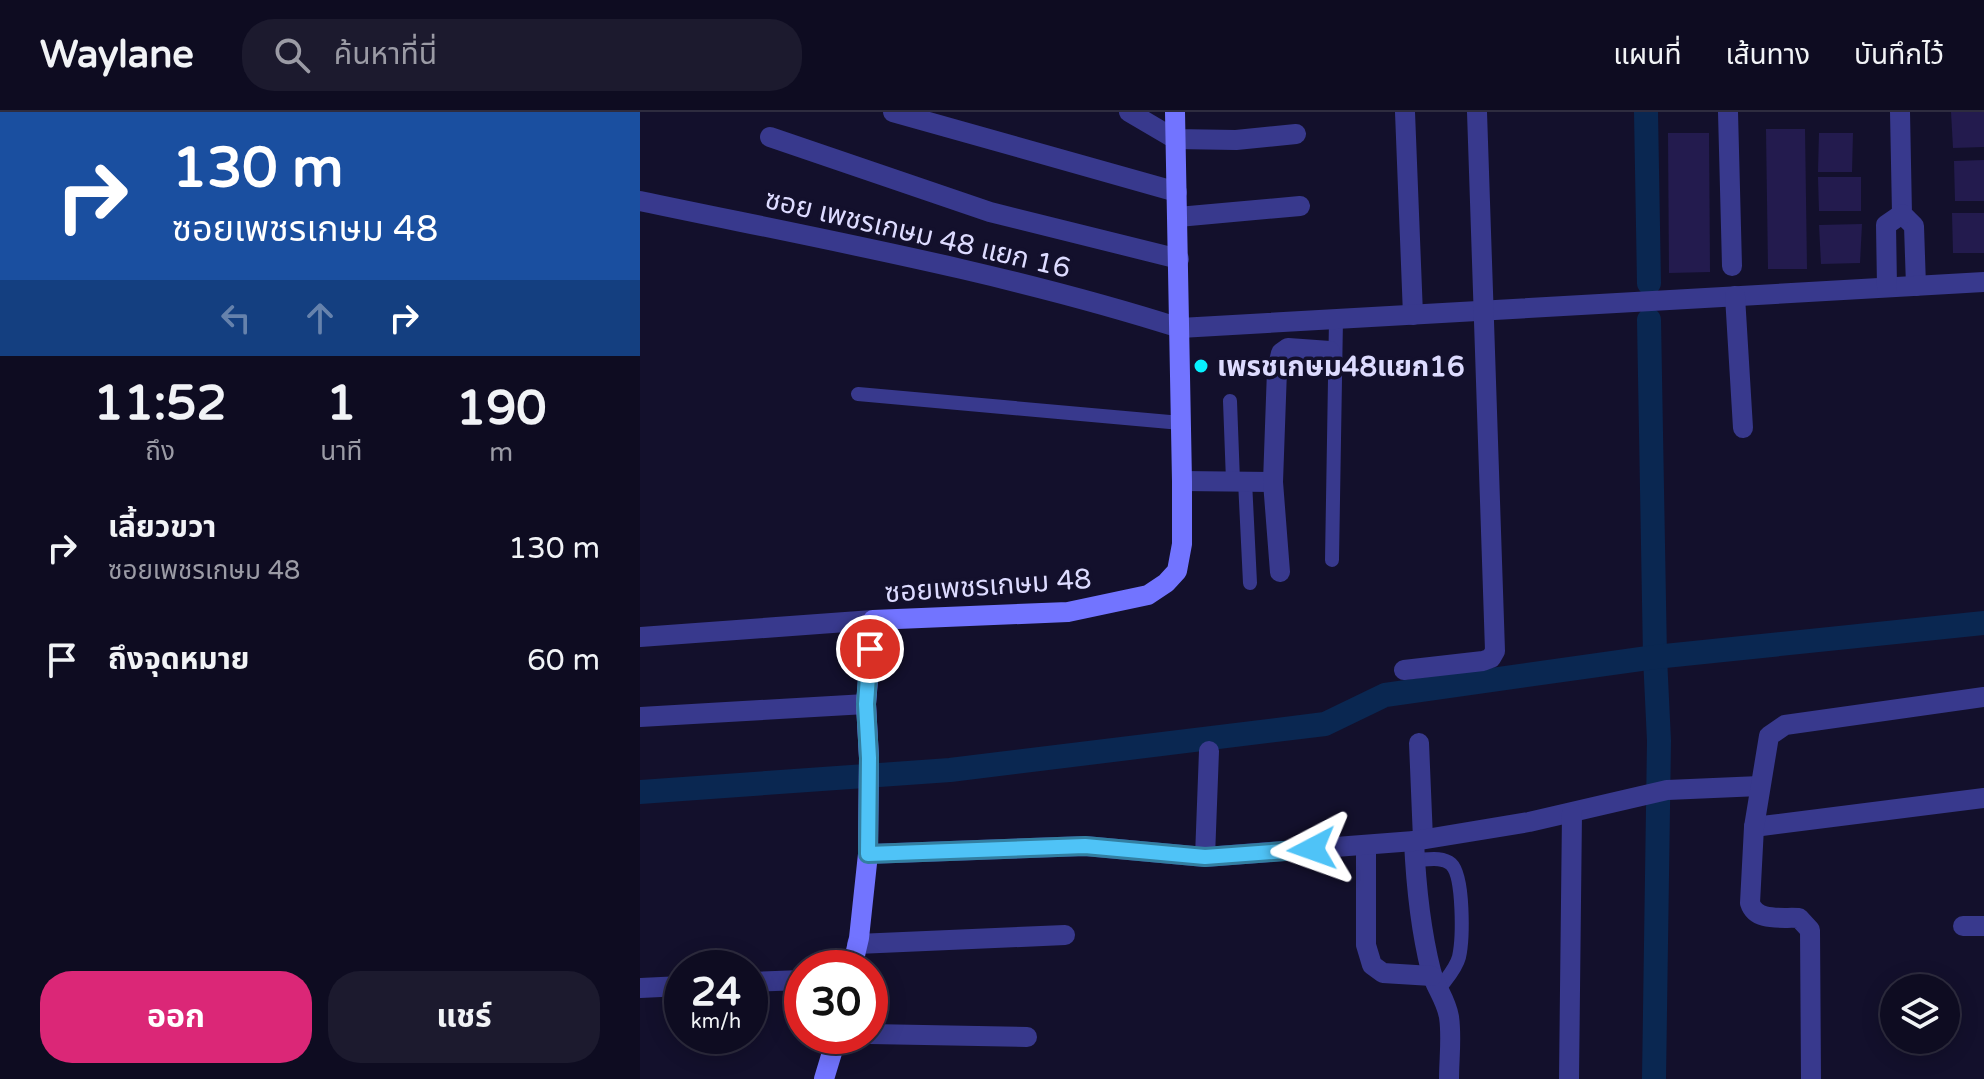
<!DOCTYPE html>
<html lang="th">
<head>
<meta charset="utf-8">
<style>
  :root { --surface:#0e0c21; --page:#1c1a2e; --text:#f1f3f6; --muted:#9b9ba5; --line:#2e2c3f; --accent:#db2777 }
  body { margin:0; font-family:"Varela Round","Noto Sans Thai",sans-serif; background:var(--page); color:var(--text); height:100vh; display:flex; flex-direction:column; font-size:30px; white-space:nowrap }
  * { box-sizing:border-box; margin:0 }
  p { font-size:26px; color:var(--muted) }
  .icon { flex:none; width:44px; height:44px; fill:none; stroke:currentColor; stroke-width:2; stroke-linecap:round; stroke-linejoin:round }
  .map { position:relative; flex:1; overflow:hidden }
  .details { display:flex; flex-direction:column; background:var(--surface); width:640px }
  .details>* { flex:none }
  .hud { background:#1a4fa0; color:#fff; overflow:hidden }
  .buttons { position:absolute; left:1240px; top:862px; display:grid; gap:16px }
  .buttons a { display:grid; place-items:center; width:80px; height:80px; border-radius:50%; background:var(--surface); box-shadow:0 4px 20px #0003,0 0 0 2px var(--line); font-size:40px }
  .speed { position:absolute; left:24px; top:838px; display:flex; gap:16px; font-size:40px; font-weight:700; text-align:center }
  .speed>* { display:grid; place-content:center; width:104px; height:104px; border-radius:50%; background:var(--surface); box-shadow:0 4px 20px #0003,0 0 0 2px var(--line); line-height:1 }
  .speed small { font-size:20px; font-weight:400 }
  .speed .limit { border:12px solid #d22; background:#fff; color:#111 }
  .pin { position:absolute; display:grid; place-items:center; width:68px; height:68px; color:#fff; margin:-34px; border:4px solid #fff; border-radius:50%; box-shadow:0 2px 8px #0007 }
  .me { position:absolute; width:88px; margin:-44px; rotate:266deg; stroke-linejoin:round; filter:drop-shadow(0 0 6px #0008) }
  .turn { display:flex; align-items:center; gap:28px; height:168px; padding:0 40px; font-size:36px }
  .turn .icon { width:104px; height:104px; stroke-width:2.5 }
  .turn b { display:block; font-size:56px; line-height:68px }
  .lanes { display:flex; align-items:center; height:76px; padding:0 40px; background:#0003; justify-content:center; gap:40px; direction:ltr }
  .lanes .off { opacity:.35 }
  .eta { display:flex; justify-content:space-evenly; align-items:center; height:136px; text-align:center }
  .eta b { font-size:48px; font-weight:700; line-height:56px }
  .cta { display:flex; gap:16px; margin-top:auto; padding:16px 40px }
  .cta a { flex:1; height:92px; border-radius:32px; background:var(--accent); color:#fff; font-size:32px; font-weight:700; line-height:92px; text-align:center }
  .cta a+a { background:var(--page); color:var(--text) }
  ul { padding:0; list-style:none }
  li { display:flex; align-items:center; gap:24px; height:112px; padding:0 40px }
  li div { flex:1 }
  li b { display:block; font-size:30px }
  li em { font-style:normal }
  header { display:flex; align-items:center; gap:48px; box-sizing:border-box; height:112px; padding:0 40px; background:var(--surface); border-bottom:2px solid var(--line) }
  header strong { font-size:38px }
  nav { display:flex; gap:44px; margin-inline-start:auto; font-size:28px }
  .search { width:560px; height:72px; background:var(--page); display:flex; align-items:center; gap:20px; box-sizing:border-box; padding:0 28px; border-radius:32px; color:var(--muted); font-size:30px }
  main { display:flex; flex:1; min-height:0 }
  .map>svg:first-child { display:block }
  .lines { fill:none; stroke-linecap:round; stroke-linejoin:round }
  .canal { stroke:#0a2751; stroke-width:24 }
  .building { fill:#231b4e }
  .lane { stroke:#38398d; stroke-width:14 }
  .street { stroke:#38398d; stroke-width:20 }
  .secondary { stroke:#7274ff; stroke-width:20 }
  .route-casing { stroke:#337fa1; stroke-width:20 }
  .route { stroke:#4fc3f7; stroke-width:14 }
  .poi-dot { fill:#07f1ff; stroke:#13102c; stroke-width:3 }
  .labels { text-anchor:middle; stroke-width:7; stroke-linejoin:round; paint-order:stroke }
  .street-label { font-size:28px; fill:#dddbff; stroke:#13102c }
  .poi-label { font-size:28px; font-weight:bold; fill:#dddbff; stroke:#13102c; text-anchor:start }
</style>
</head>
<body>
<header>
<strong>Waylane</strong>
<div class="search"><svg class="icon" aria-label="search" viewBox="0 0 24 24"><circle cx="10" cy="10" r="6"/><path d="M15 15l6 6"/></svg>ค้นหาที่นี่</div>
<nav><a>แผนที่</a><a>เส้นทาง</a><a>บันทึกไว้</a></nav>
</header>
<main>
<section class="details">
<div class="hud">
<div class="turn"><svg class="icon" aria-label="right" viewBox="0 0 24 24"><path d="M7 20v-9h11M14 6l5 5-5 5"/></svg><div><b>130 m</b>ซอยเพชรเกษม 48</div></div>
<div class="lanes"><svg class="icon off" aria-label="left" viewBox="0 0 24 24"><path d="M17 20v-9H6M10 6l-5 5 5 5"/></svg><svg class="icon off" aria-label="ahead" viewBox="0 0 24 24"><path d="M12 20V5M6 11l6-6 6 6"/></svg><svg class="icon" aria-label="right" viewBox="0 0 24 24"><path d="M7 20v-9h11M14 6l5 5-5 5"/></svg></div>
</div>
<div class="eta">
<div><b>11:52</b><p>ถึง</p></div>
<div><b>1</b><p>นาที</p></div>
<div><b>190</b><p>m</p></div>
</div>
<ul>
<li><svg class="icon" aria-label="right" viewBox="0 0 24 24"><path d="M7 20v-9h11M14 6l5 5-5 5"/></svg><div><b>เลี้ยวขวา</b><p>ซอยเพชรเกษม 48</p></div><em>130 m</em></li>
<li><svg class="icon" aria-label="arrive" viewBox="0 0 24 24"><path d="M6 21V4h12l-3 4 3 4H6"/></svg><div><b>ถึงจุดหมาย</b></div><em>60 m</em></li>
</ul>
<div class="cta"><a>ออก</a><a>แชร์</a></div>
</section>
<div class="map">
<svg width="1344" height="967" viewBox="0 0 1344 967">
  <rect width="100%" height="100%" fill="#13102c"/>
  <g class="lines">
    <g class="canal">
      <path d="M1006,0L1009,171"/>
      <path d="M1009,208L1015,545L1019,629L1014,967"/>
      <path d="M0,680L310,658L685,612L745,583L1015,545L1344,511"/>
    </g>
  </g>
  <g class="building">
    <path d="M1311,0H1344V35L1313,36Z"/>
    <path d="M1126,17H1165L1167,157H1128Z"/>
    <path d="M1028,21H1069L1070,160L1029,161Z"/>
    <path d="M1179,21H1213L1212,60H1178Z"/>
    <path d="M1344,48V89H1315L1314,49Z"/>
    <path d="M1178,65H1221V99H1179Z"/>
    <path d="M1312,101H1344V141H1313Z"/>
    <path d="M1222,112L1220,151L1181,152L1179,113Z"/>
  </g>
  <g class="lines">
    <g class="lane">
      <path d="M218,282L541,311"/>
      <path d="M590,289L593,369"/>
      <path d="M605,369L610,471"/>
      <path d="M692,448L696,207"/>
      <path d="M774,748C786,748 802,744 811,752C824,764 823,827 819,845C816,857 806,867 799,877"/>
    </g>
    <g class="street">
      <path d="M253,0L537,80"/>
      <path d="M489,0L535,27L596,28L656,22"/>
      <path d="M765,0L773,203"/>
      <path d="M1088,0L1092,154"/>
      <path d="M1260,0L1262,102L1274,114L1276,174"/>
      <path d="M130,25L350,100L539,147"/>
      <path d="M0,89C181,127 364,160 540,216L1344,170"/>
      <path d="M538,105L660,94"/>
      <path d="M1247,175L1246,113L1262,102"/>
      <path d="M1095,184L1103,316"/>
      <path d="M542,369L633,370"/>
      <path d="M640,460L633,370L637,258L641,241L648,236L690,239"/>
      <path d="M0,525L233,508"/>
      <path d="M764,558L843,549L851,546L855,539L837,0"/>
      <path d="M0,605L226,592"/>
      <path d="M779,631L783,727"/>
      <path d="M1114,715L1344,686"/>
      <path d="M774,729C776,774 780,815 791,859C795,875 806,887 809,905C812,925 809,947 809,967"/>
      <path d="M726,733V833L732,853L743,861L792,864"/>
      <path d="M228,742L445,734L565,745L774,729L889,710L1027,678L1120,674"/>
      <path d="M565,745L569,639"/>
      <path d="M1323,814H1344"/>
      <path d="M217,832L425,823"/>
      <path d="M110,870L162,868"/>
      <path d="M0,876L42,874"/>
      <path d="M230,922L387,925"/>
      <path d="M929,967L932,701"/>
      <path d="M1171,967L1170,818L1159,806C1141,805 1116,810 1110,791L1114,715L1129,624L1145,613L1344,585"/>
    </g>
    <g class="secondary">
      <path d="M212,856L219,826L228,742L229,646L226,592L233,508L428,500L508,483L526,471L537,459L542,432V369L535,0"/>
      <path d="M184,967L197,924"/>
    </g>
  </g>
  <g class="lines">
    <defs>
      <path id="route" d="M230,537L226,592L229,646L228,742L445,734L565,745L672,737"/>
    </defs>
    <use href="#route" class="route-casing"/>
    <use href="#route" class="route"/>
  </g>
  <circle class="poi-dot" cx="561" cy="254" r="8"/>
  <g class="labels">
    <g class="street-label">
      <text transform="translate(278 121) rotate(13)" y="10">ซอย เพชรเกษม 48 แยก 16</text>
      <text transform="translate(348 473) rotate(-4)" y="10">ซอยเพชรเกษม 48</text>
    </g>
    <g class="poi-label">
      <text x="577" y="264">เพรชเกษม48แยก16</text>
    </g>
  </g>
</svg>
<div class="buttons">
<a><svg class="icon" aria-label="layers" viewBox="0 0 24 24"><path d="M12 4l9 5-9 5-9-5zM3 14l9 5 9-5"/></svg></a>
</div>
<div class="speed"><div>24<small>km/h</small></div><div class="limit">30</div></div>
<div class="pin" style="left:230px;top:537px;background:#d93025"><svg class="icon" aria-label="arrive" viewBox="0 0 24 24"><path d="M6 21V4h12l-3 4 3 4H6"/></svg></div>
<svg class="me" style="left:672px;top:737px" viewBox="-20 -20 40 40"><path d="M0-17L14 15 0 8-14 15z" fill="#4fc3f7" stroke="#fff" stroke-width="4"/></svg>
</div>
</main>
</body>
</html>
